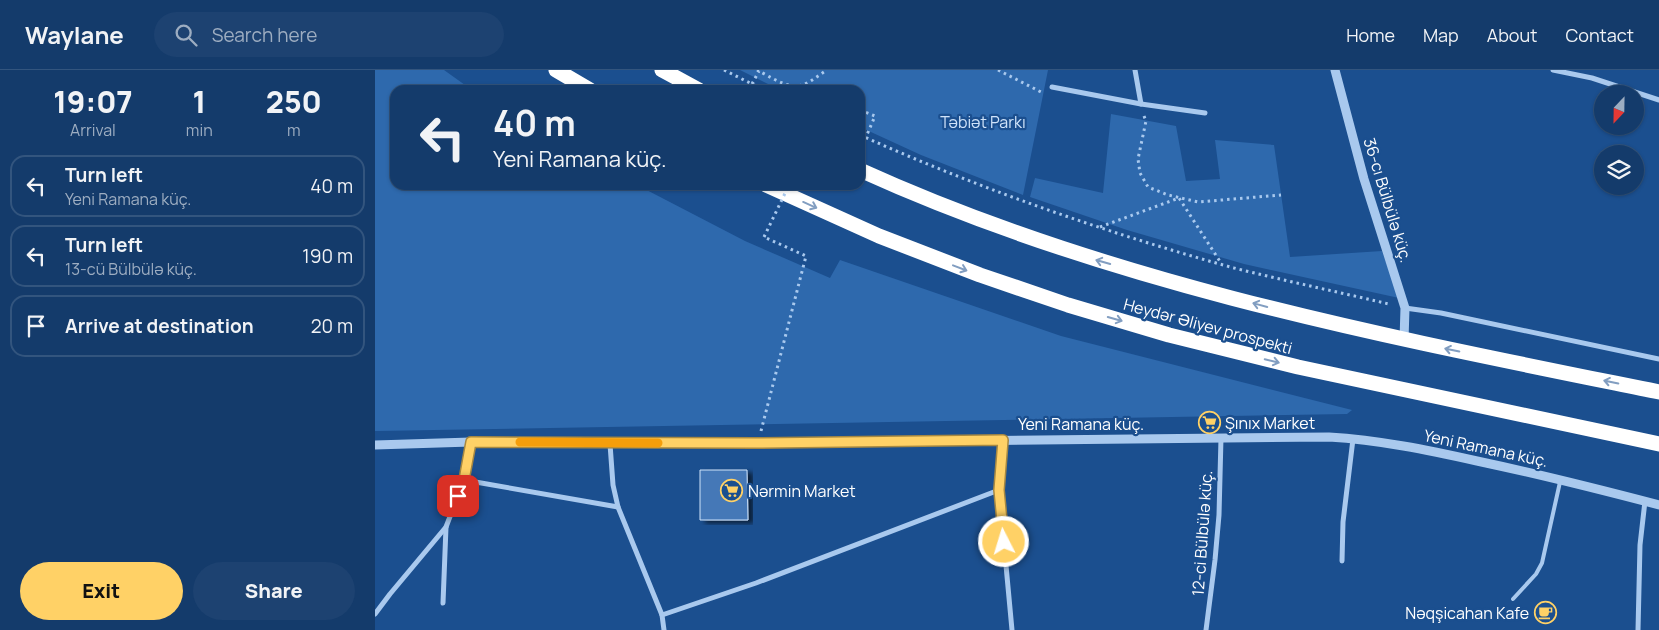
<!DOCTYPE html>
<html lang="en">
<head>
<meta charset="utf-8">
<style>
  :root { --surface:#143b6b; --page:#1d4271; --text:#f1f3f6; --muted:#9dadc1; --line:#33557e; --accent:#ffd166 }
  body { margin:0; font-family:Manrope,sans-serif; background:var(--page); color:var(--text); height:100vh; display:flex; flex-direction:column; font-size:19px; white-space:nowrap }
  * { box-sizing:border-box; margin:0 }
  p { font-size:16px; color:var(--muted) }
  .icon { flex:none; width:28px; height:28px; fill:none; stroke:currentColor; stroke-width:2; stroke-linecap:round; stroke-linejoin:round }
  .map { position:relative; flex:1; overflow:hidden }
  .side { display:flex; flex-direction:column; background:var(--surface); width:375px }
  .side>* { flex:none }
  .hud { position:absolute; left:15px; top:15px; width:475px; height:105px; border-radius:15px; box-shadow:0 1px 4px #0004,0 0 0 1px var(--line); background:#143b6b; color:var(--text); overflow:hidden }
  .needle { width:32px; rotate:202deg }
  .controls { position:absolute; left:1219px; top:15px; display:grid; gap:10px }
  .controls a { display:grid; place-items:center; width:50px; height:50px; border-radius:50%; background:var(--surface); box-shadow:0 1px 4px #0004,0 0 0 1px var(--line); font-size:25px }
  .pin { position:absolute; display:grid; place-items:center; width:42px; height:42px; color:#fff; margin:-21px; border-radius:10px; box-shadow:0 2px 8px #0006 }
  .me { position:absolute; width:55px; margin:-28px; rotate:355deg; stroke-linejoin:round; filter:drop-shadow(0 0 4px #0008) }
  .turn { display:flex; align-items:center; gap:18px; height:105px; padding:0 20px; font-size:22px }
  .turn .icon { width:65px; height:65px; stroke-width:2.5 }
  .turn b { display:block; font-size:35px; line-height:42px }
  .eta { display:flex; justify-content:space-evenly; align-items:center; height:85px; text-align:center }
  .eta b { font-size:30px; font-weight:800; line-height:35px }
  .primary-button { display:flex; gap:10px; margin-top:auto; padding:10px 20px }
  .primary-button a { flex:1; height:58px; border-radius:30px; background:var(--accent); color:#111; font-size:20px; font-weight:800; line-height:58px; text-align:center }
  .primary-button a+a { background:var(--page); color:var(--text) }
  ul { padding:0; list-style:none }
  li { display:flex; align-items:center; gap:15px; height:62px; margin:0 10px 8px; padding:0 10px; border:2px solid var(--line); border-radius:15px }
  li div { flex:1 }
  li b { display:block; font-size:19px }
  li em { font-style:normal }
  header { display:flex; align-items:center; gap:30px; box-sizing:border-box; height:70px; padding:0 25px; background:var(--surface); border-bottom:1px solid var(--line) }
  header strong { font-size:24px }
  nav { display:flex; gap:28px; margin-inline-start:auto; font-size:18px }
  .search { width:350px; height:45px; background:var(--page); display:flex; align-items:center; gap:12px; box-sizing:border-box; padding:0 18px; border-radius:28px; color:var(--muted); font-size:19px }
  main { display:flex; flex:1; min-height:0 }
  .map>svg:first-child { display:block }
  .green { fill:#2e69ad }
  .building { fill:#4478b7; stroke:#cfe3fa; filter:url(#shadow) }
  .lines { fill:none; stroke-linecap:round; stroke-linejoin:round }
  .path { stroke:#a9c9ee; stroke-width:3; stroke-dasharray:2.5 4; stroke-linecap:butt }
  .service { stroke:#a9c9ee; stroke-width:4 }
  .minor { stroke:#a9c9ee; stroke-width:5 }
  .tertiary { stroke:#a9c9ee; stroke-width:9 }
  .motorway { stroke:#fff; stroke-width:15 }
  .path-bridge { stroke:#a9c9ee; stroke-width:3; stroke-dasharray:2.5 4; stroke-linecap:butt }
  .oneway { stroke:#829ec1 }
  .route-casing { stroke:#a68842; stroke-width:12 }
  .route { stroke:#ffd166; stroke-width:9 }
  .slow { stroke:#f59e0b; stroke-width:9 }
  .labels { text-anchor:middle; stroke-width:4.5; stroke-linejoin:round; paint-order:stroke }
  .park-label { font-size:16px; fill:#cfe3fa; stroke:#1b4f8f }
  .street-label { font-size:16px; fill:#fff; stroke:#1b4f8f }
  .poi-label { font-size:16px; fill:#fff; stroke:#1b4f8f; text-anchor:start }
</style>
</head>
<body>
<header>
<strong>Waylane</strong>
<div class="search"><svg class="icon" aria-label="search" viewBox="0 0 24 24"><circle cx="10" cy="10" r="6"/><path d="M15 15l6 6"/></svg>Search here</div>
<nav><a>Home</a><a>Map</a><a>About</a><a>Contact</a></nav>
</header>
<main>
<section class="side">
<div class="eta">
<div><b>19:07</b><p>Arrival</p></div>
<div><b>1</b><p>min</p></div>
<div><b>250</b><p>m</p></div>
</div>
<ul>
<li><svg class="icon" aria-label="left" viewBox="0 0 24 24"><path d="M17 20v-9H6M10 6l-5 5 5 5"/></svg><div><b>Turn left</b><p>Yeni Ramana küç.</p></div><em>40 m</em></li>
<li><svg class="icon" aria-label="left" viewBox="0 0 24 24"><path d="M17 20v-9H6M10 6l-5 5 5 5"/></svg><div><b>Turn left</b><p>13-cü Bülbülə küç.</p></div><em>190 m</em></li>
<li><svg class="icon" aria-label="arrive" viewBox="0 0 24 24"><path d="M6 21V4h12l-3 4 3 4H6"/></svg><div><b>Arrive at destination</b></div><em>20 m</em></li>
</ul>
<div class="primary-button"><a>Exit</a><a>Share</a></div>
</section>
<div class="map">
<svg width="1284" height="560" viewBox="0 0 1284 560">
  <defs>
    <filter id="shadow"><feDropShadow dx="5.5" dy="3" stdDeviation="2.5" flood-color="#0009"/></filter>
  </defs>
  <rect width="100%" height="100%" fill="#1b4f8f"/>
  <g class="green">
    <path d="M0,0H69L97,20H20V115H262L370,171L455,208L465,190L686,266L977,340L972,344L0,361Z"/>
    <path d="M365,0H673L648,125L546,85L485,57V20H405Z"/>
    <path d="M736,44L801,56L811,111L845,109L840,70L899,75L915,187L1007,181L1024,228L869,194L752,160L655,127L660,108L728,123Z"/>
  </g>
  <path class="building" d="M325,400H372L373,450H325Z"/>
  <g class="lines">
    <g class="path">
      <path d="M349,0L389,20"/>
      <path d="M382,0C394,6 414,20 427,15C436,12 444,5 452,0"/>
      <path d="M623,0L666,22"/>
      <path d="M377,14L384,1"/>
      <path d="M485,40L500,46L491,67"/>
      <path d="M769,46L771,51L763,89L765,103L773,117L793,125L823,132L906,125"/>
      <path d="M485,65C605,119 732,163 859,198C911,211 963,222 1014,234"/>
      <path d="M725,157L804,128L846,193"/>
      <path d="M386,361L431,186L389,167"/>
    </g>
    <path class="service" d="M1138,529L1161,504L1167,493L1185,412"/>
    <g class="minor">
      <path d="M760,0L766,34"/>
      <path d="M1178,0L1217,8L1284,30"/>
      <path d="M677,17L766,34L830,43"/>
      <path d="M1030,238L1066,243L1284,289"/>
      <path d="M627,370L624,420L637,560"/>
      <path d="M235,374L238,415L243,437L287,545L289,560"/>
      <path d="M89,410L243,437"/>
      <path d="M967,491L968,452L978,369"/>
      <path d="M68,533L71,457"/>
      <path d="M0,544L15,524L71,457L89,410L96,372"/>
      <path d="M287,545L381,513L624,420"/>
      <path d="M831,560L840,490L844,445L846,368"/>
      <path d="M1263,560L1265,475L1270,431"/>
    </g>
    <g class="tertiary">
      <path d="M960,0L989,109L1030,238L1029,270"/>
      <path d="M0,375L96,372L383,373L954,367C1004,370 1053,380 1102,391C1163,404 1223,419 1284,435"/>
    </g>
    <g class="motorway">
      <path d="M181,0L215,20"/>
      <path d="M287,0L324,20"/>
      <path d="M485,100C738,215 1013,267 1284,322"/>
      <path d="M391,115L504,166L605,205L693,235L794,265L923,297L1284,374"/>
    </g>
    <path class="path-bridge" d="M389,167L414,115"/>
  </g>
  <defs><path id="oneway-shaft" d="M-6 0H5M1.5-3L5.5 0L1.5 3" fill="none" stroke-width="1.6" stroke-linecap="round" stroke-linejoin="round" transform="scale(1.25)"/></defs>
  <g class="oneway">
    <use href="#oneway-shaft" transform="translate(435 135) rotate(24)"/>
    <use href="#oneway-shaft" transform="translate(728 192) rotate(-164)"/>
    <use href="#oneway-shaft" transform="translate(585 198) rotate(21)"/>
    <use href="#oneway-shaft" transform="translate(885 235) rotate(-165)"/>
    <use href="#oneway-shaft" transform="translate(740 249) rotate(16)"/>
    <use href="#oneway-shaft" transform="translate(1077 280) rotate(-168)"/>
    <use href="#oneway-shaft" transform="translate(897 291) rotate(14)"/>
    <use href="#oneway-shaft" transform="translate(1236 312) rotate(-168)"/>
  </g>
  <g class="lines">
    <defs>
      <path id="route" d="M83,426L89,410L96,372L382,373L628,370L624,420L629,472"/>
    </defs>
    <use href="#route" class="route-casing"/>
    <use href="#route" class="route"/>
    <path class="slow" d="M145,372L283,373"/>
  </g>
  <defs>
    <symbol id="supermarket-ring" viewBox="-11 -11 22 22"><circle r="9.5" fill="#1b4f8f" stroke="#ffd166" stroke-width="1.5"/><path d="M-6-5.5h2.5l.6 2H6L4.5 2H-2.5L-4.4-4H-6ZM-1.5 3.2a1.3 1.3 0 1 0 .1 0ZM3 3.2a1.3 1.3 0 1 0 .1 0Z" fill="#ffd166"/></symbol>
    <symbol id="cafe-ring" viewBox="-11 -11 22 22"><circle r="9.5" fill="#1b4f8f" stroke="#ffd166" stroke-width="1.5"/><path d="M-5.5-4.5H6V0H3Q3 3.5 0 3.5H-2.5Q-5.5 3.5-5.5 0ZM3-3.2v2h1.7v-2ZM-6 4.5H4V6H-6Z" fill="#ffd166"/></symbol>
  </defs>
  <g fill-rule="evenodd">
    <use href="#supermarket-ring" x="822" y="340" width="25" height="25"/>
    <use href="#supermarket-ring" x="344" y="408" width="25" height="25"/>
    <use href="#cafe-ring" x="1158" y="530" width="25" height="25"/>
  </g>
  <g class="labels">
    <g class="park-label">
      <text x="608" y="58">Təbiət Parkı</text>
    </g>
    <g class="street-label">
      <text transform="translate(1013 130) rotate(73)" y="6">36-cı Bülbülə küç.</text>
      <text transform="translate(833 256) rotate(15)" y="6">Heydər Əliyev prospekti</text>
      <text x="706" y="360">Yeni Ramana küç.</text>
      <text transform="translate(1111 378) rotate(12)" y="6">Yeni Ramana küç.</text>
      <text transform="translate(827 463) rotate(-86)" y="6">12-ci Bülbülə küç.</text>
    </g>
    <g class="poi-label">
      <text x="850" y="359">Şınıx Market</text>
      <text x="373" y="427">Nərmin Market</text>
      <text x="1154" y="549" text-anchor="end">Nəqşicahan Kafe</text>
    </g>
  </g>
</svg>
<div class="controls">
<a><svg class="needle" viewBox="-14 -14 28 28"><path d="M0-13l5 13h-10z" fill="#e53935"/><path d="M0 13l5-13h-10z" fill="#9dadc1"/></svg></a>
<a><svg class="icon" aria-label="layers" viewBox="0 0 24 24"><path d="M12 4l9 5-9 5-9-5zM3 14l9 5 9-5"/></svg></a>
</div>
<div class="pin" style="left:83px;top:426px;background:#d93025"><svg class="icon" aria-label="arrive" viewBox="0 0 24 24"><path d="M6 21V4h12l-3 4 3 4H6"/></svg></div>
<svg class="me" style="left:629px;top:472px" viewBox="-20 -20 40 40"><circle r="17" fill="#ffd166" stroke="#fff" stroke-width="3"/><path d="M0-11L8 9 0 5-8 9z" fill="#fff"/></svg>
<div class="hud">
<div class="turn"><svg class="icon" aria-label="left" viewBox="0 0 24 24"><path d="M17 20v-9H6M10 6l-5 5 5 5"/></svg><div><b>40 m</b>Yeni Ramana küç.</div></div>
</div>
</div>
</main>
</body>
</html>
